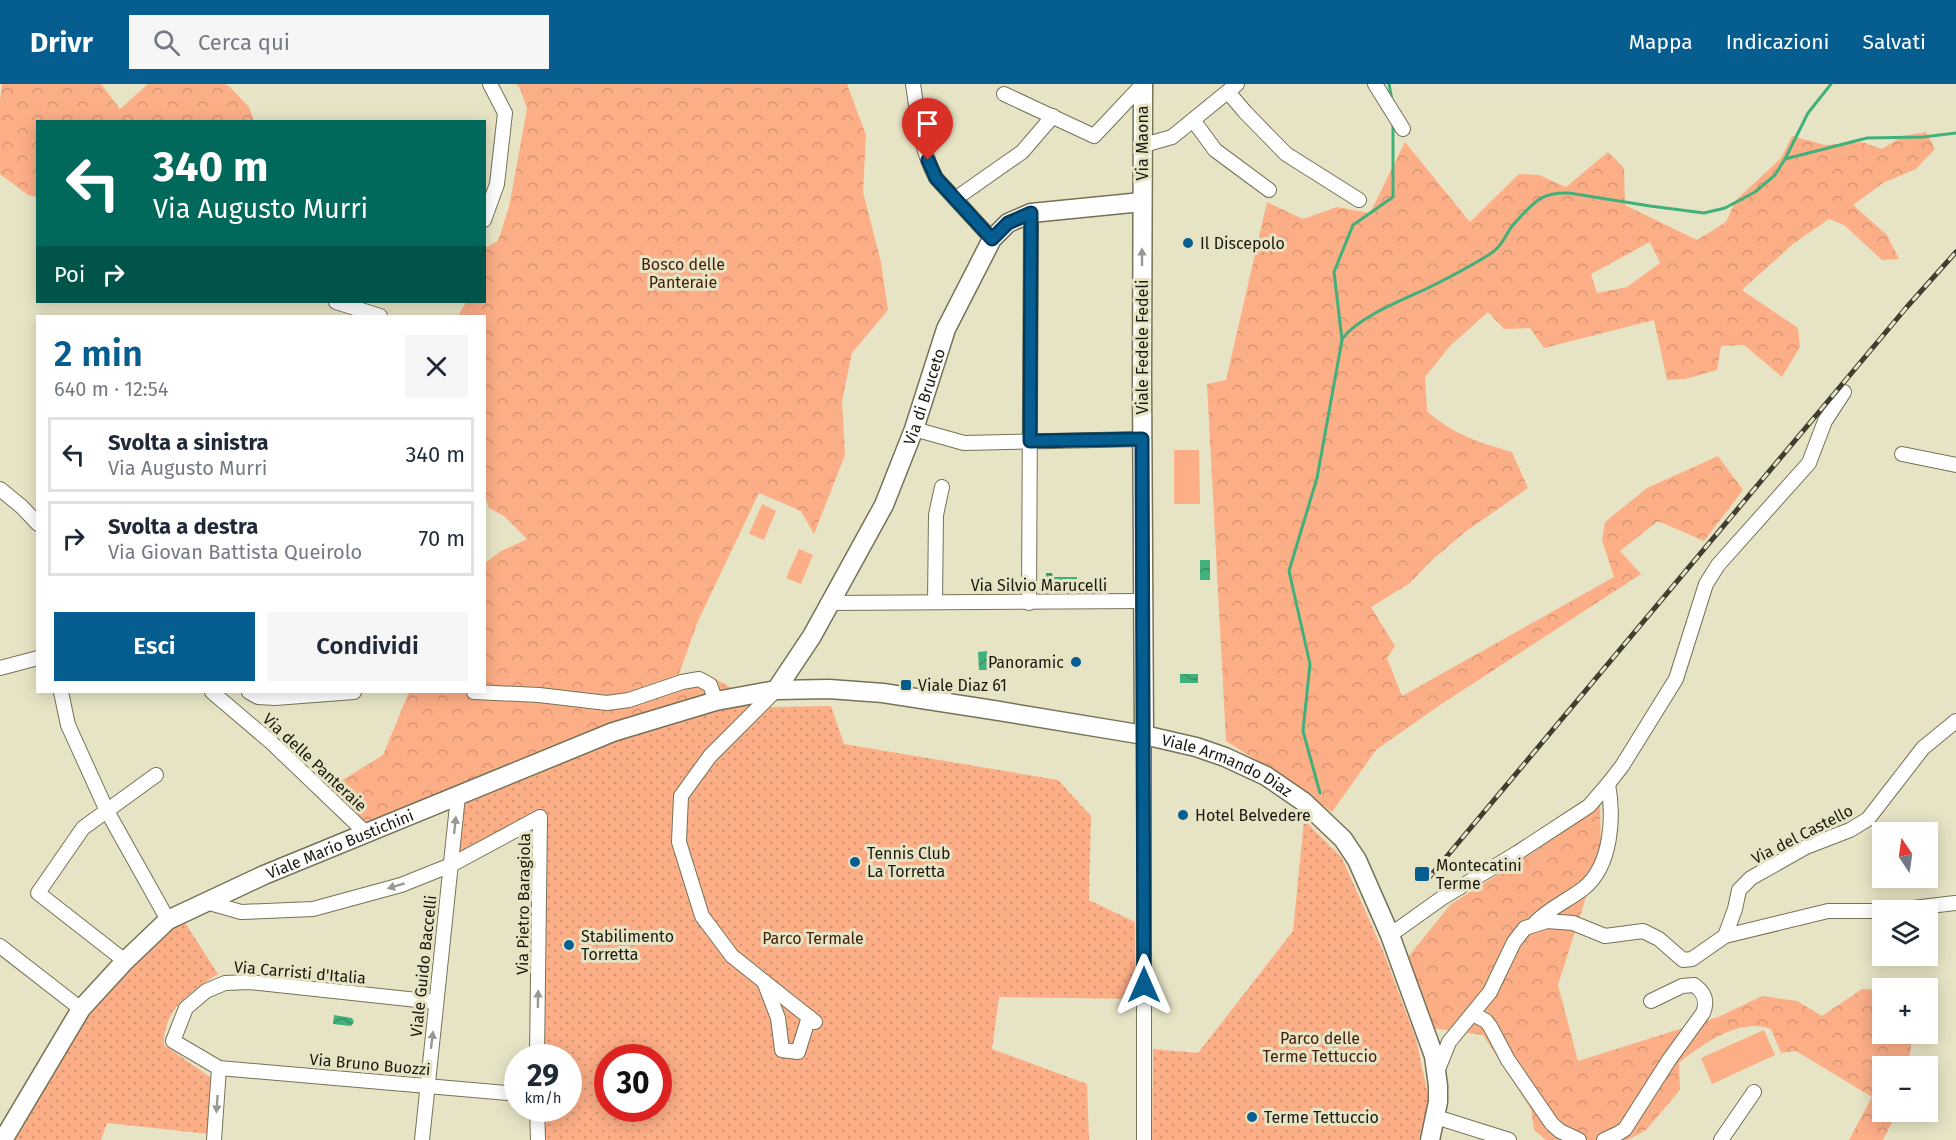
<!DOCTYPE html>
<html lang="it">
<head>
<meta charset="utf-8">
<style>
  :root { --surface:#fff; --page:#f6f6f7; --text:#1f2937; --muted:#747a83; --line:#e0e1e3; --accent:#065d8f }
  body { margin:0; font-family:"Fira Sans",sans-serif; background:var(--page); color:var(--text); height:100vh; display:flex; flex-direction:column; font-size:22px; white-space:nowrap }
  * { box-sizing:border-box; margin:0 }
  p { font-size:20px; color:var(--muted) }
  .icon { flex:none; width:33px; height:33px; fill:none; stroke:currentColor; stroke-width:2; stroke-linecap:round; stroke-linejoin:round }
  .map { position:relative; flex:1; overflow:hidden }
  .side { position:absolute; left:36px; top:231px; width:450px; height:378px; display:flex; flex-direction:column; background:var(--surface); border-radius:0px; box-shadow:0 3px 15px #0003 }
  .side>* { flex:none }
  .top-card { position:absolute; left:36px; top:36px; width:450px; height:183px; border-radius:0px; box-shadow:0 3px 15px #0003; background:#00695c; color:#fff; overflow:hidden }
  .needle { width:39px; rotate:347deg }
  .controls { position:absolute; left:1872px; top:738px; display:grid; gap:12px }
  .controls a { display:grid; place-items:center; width:66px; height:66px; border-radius:0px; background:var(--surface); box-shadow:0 3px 15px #0003; font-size:30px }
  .speed { position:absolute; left:504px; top:960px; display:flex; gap:12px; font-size:30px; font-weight:700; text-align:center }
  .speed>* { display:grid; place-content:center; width:78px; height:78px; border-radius:50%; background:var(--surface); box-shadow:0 3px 15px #0003; line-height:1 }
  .speed small { font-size:15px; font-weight:400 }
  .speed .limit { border:9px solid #d22; background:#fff; color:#111 }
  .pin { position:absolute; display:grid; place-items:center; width:51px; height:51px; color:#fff; margin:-62px -26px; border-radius:50% 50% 50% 0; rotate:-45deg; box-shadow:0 0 6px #0007 }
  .pin .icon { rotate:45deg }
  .me { position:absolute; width:66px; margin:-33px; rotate:0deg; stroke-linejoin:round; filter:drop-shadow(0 0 4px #0008) }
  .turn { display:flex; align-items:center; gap:21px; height:126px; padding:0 18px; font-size:27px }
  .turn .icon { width:78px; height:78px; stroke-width:2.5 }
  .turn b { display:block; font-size:42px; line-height:51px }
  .then { display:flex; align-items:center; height:57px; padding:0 18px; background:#0003; gap:12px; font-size:22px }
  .round { display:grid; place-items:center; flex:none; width:63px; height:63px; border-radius:0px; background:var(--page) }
  .head { display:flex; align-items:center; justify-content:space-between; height:102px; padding:0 18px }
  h1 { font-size:36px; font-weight:600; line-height:45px; color:var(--accent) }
  .cta { display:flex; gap:12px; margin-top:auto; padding:12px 18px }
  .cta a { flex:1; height:69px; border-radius:0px; background:var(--accent); color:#fff; font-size:24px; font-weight:600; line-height:69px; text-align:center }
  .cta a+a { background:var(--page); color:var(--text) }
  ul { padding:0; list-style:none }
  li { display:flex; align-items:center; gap:18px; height:75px; margin:0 12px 9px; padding:0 6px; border:3px solid var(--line); border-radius:0px }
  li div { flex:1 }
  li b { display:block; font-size:22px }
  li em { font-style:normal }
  header { display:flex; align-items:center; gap:36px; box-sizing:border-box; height:84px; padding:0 30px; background:var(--accent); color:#fff }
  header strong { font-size:28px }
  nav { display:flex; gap:33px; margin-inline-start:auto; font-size:21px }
  .search { width:420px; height:54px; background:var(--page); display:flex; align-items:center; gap:15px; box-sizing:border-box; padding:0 21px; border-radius:0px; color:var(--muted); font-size:22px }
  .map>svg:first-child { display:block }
  .green { fill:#fcae87 }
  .forest { fill:url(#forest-crowns); fill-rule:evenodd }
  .park { fill:url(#park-dots); fill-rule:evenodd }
  .water { fill:url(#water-waves) }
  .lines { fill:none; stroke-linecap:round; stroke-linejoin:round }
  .stream { stroke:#41b17b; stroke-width:3 }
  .minor-casing { stroke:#757257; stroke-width:16 }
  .major-casing { stroke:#757257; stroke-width:21 }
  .minor { stroke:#fff; stroke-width:14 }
  .major { stroke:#fff; stroke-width:18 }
  .rail-casing { stroke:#403e31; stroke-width:5 }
  .rail { stroke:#e7e4c6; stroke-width:3; stroke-dasharray:9; stroke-linecap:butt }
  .oneway { fill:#989893 }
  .route-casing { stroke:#043c5d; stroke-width:15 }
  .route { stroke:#065d8f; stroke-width:10 }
  .poi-dot { fill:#065d8f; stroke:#e7e4c6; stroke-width:2 }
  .labels { text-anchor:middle; stroke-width:6; stroke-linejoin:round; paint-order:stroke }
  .street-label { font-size:16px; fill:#1b190f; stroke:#e7e4c6 }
  .poi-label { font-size:16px; fill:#1b190f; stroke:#e7e4c6; text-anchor:start }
  .park-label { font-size:16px; fill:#44200c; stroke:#e7e4c6 }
</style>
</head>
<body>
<header>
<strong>Drivr</strong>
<div class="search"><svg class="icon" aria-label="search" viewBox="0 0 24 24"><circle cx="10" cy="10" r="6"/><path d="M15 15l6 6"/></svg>Cerca qui</div>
<nav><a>Mappa</a><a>Indicazioni</a><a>Salvati</a></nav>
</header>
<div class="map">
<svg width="1956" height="1056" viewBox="0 0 1956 1056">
  <defs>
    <pattern id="forest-crowns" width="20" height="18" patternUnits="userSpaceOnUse" patternTransform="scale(1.5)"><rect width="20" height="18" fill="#fcae87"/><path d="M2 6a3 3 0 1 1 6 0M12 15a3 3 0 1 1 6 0" fill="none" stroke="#d79573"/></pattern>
    <pattern id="park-dots" width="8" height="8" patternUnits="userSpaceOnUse" patternTransform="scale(1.5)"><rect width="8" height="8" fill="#fcae87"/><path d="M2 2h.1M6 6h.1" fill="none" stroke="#d79573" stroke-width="1.8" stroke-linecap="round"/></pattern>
    <pattern id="water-waves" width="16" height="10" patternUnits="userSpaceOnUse" patternTransform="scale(1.5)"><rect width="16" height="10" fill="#41b17b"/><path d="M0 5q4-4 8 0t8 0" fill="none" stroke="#368f63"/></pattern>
  </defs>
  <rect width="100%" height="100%" fill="#e7e4c6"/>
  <g class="green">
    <path d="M1174,366H1199L1200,420H1174Z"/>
    <path d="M762,420L776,427L764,456L749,450Z"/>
    <path d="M799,465L813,471L801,500L786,494Z"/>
    <path d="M1764,946L1775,971L1712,1000L1701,974Z"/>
  </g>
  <g class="forest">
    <path d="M2,0H101L120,25L148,0H224L229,2L249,23L254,37L38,38L37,113L28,111L0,90V16Z"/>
    <path d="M516,0H847L866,51L863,108L881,178L888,226L852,269L842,317L845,371L814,450L801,427L759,409L698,537L679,590L703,588L732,604L759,605L454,715L363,738L330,704L383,671L409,608H484L485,479L501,467L527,455L504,432L489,424L485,413L484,232H458L466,218H484L485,164L498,157L509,123L527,25L520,4Z"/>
    <path d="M1926,48L1935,65L1916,85L1883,99L1853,121L1887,151L1899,175L1882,176L1844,141L1829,135L1793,160L1742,206L1798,244L1800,263L1782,293L1744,261L1721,262L1717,286L1685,295L1667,296L1654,236L1544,264L1530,244L1504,245L1488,228L1450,262L1425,293L1427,327C1452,350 1480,359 1512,368L1528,404L1465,448L1431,477L1410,499L1371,523L1395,562L1387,574L1402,612L1614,493L1602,456L1605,438L1647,404L1718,372L1743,406L1704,457L1658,437L1620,467L1641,490L1437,623L1376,666L1332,728L1262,680L1226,657L1207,300L1226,296L1267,118L1303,135L1337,123L1370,129L1405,58L1470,138L1519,90L1539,91L1566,103L1608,68L1624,84L1625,121L1697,156L1726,138L1736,116L1781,74L1792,52L1825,61L1862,58L1882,65L1903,52ZM1650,158L1660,179L1627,203L1597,209L1591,190Z"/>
    <path d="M1600,717L1601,766L1558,901L1578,977L1718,933L1762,912L1797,917L1822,932L1862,905L1882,906V950H1913L1908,982H1882V1028H1897L1883,1056H1849L1872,1013L1796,967L1781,969L1771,945C1741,933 1702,960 1679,979L1680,1006L1646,1046L1628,1056H1546L1534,1046L1531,1025L1483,951L1430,944L1407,874L1451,820L1537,766Z"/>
  </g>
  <g class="park">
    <path d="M745,618L770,623L831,622L844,660L1058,696L1091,732L1089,816L1135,838V915L999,913L992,965L1087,1000L1089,1056H542L541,1025L568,1024V974L541,973V732L455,777L454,715L621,650ZM608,974H658V1024H608Z"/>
    <path d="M1304,736L1342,774L1383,867L1416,955L1429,1016L1419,1056H1152L1153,965L1198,969L1293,847Z"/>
    <path d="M182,834L218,890C192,907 163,924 164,961L213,995L209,1050L107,1039L101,1056H11L94,921L136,874Z"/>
  </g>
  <g class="water">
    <rect x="1200" y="476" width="10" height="20"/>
    <path d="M1046,489H1052L1053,493H1077V504H1050V497H1046Z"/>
    <path d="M987,567V586H979L978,568Z"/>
    <rect x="1180" y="590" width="18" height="9"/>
    <path d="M334,931L352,934L354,938L351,942L333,940Z"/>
  </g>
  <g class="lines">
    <g class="stream">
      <path d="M1389,0L1392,16"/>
      <path d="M1785,75L1867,54L1923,53L1956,49"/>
      <path d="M1343,254C1358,233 1405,215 1430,203C1450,193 1471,182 1490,170C1500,164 1504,155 1510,145C1513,140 1518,136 1522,131C1537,115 1545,108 1569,109L1650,122L1704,129L1725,124L1755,108L1775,91L1785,75L1808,29L1831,0"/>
      <path d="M1320,709L1303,647L1310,580L1289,487L1317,394L1342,256L1334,188L1353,141L1393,113V40"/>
    </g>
    <defs>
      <g id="minor">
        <path d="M913,0C918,33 920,64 936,94L992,155"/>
        <path d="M1375,0L1403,45"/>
        <path d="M1228,8L1245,28L1286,70L1359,116"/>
        <path d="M1004,10L1094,52L1143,0"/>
        <path d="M1193,36L1215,66L1269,106"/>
        <path d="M1144,61L1172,53L1237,0"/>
        <path d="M955,115L1022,68L1053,32"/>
        <path d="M484,136L497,100L505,29L490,0"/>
        <path d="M336,218L380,232"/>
        <path d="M914,345L964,359L1142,355"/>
        <path d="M1902,370L1956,381"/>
        <path d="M0,405L22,423L38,440"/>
        <path d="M935,518L936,431L942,403"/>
        <path d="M828,519L1144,517"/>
        <path d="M1029,519L1031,129"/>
        <path d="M0,584L38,574"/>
        <path d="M776,606L710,672L681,712L679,758L702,832L732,872L815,938"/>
        <path d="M61,608L68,641L107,727L168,836"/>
        <path d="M212,608L272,659L367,750"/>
        <path d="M249,608L258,613L275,614L354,608"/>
        <path d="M474,608L539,611L607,619L629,616L682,598L699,595L710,601L716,617"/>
        <path d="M206,818L241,828L313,825L401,801L451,781L540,733L537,974"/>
        <path d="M1896,826L1955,819"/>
        <path d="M1535,839C1549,824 1569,816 1584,804C1612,781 1614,732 1608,700"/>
        <path d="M1390,851L1442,814L1517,769L1589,722L1608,700L1622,682L1676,595L1706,500L1718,481L1809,379L1825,337L1844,308"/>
        <path d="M1725,852L1828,827H1882"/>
        <path d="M0,862L81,925"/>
        <path d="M125,877L38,809L83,744L156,691"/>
        <path d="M765,900L778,934L782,966L798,968L809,933"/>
        <path d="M436,918L249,898L225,899L206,907L186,924L173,957L219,984L518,1010"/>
        <path d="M1473,930L1486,937L1490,942L1508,976L1552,1040L1560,1047L1579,1056"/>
        <path d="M1437,988L1449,958L1490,908L1514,858L1525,844L1547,837L1573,839L1605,852L1643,847L1659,855L1683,876L1692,875L1725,852L1735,825L1739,806L1751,794L1806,763L1850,746L1868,735L1923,664L1956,637"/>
        <path d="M537,1024L538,1056"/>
        <path d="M1436,1033L1509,1056"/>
        <path d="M214,1056L219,984"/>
        <path d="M422,1056L458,712"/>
        <path d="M1144,1056V651"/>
        <path d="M1604,1056L1619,1049L1625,1045L1669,976L1703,929C1708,917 1704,908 1694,901L1682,902L1651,917"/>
        <path d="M1721,1056L1754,1008"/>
      </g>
      <g id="major">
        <path d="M1143,0L1142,296L1144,651"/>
        <path id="s1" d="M776,606L812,552L884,421L914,345L946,245L992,155L1008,139L1031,129L1142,118"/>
        <path id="s2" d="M3,1056L81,925L125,877L168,836L264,791L613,648L716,617L776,606L829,605L883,609L993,626L1144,651L1196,663L1225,673L1266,692L1304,718L1343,755L1357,776L1390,851L1434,972L1438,1002V1018L1430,1056"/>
      </g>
    </defs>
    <use href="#minor" class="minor-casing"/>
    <use href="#major" class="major-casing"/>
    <use href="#minor" class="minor"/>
    <use href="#major" class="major"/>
    <defs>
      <path id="rail" d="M1427,796L1906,224L1956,168"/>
    </defs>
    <use href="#rail" class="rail-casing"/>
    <use href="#rail" class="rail"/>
  </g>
  <defs><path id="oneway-solid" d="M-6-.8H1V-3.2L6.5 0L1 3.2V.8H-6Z" transform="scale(1.5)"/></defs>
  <g class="oneway">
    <use href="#oneway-solid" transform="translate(1142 173) rotate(-90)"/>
    <use href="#oneway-solid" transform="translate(455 741) rotate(-84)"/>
    <use href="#oneway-solid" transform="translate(396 802) rotate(163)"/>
    <use href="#oneway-solid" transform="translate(538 915) rotate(-89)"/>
    <use href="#oneway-solid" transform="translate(432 956) rotate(-83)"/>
    <use href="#oneway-solid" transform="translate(217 1020) rotate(94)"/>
  </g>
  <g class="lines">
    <defs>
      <path id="route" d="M928,76L936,94L992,155L1008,139L1031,129L1030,357L1142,355L1144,901"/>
    </defs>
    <use href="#route" class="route-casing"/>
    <use href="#route" class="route"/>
  </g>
  <g class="poi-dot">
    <circle cx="1188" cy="159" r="6"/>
    <circle cx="1076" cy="578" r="6"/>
    <rect x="900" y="595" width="12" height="12" rx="3"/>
    <circle cx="1183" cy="731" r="6"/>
    <circle cx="855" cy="778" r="6"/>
    <rect x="1414" y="782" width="16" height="16" rx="3"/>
    <circle cx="569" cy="861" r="6"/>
    <circle cx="1252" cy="1033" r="6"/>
  </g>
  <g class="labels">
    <g class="street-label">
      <text transform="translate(1142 59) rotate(-90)" y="6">Via Maona</text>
      <text transform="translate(1142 263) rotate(-90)" y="6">Viale Fedele Fedeli</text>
      <text dy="6" stroke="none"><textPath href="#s1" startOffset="330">Via di Bruceto</textPath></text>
      <text x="1039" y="507">Via Silvio Marucelli</text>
      <text transform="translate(315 678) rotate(43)" y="6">Via delle Panteraie</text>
      <text dy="6" stroke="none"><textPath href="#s2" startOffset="1389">Viale Armando Diaz</textPath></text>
      <text transform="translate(1802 750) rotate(-27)" y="6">Via del Castello</text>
      <text dy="6" stroke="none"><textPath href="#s2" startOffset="465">Viale Mario Bustichini</textPath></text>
      <text transform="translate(523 820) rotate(-89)" y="6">Via Pietro Baragiola</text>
      <text transform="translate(423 882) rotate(-84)" y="6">Viale Guido Baccelli</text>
      <text transform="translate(300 888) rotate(5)" y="6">Via Carristi d'Italia</text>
      <text transform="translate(370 980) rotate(5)" y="6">Via Bruno Buozzi</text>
    </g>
    <g class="poi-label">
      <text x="1200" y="165">Il Discepolo</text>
      <text x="1064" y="584" text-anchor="end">Panoramic</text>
      <text x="918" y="607">Viale Diaz 61</text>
      <text x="1195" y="737">Hotel Belvedere</text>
      <text x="867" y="775">Tennis Club<tspan x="867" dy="18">La Torretta</tspan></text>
      <text x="1436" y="787">Montecatini<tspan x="1436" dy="18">Terme</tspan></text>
      <text x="581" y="858">Stabilimento<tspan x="581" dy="18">Torretta</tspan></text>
      <text x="1264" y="1039">Terme Tettuccio</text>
    </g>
    <g class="park-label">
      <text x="683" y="186">Bosco delle<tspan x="683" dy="18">Panteraie</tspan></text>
      <text x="813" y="860">Parco Termale</text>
      <text x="1320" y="960">Parco delle<tspan x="1320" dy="18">Terme Tettuccio</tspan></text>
    </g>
  </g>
</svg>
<div class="controls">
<a><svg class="needle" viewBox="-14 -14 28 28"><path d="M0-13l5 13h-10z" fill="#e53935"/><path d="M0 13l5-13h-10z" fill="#747a83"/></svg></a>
<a><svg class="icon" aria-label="layers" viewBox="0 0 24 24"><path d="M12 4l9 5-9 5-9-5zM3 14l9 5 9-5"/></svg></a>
<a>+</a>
<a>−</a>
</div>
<div class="speed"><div>29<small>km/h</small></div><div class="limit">30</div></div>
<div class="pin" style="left:928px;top:76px;background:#d93025"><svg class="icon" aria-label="arrive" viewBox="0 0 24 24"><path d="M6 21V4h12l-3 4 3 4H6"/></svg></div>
<svg class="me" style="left:1144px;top:901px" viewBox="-20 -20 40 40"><path d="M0-17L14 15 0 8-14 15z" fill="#065d8f" stroke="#fff" stroke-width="4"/></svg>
<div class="top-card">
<div class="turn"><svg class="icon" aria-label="left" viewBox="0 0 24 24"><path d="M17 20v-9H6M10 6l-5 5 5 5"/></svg><div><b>340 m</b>Via Augusto Murri</div></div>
<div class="then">Poi<svg class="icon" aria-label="right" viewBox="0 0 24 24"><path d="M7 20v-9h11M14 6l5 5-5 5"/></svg></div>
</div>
<section class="side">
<div class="head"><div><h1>2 min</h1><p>640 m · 12:54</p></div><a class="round"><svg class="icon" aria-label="close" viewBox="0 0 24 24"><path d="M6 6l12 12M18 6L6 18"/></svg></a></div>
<ul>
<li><svg class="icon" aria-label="left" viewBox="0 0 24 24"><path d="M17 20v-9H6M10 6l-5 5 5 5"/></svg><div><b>Svolta a sinistra</b><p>Via Augusto Murri</p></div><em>340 m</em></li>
<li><svg class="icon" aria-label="right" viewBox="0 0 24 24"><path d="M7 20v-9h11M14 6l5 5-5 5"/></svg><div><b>Svolta a destra</b><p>Via Giovan Battista Queirolo</p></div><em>70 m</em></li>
</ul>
<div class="cta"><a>Esci</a><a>Condividi</a></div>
</section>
</div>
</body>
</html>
